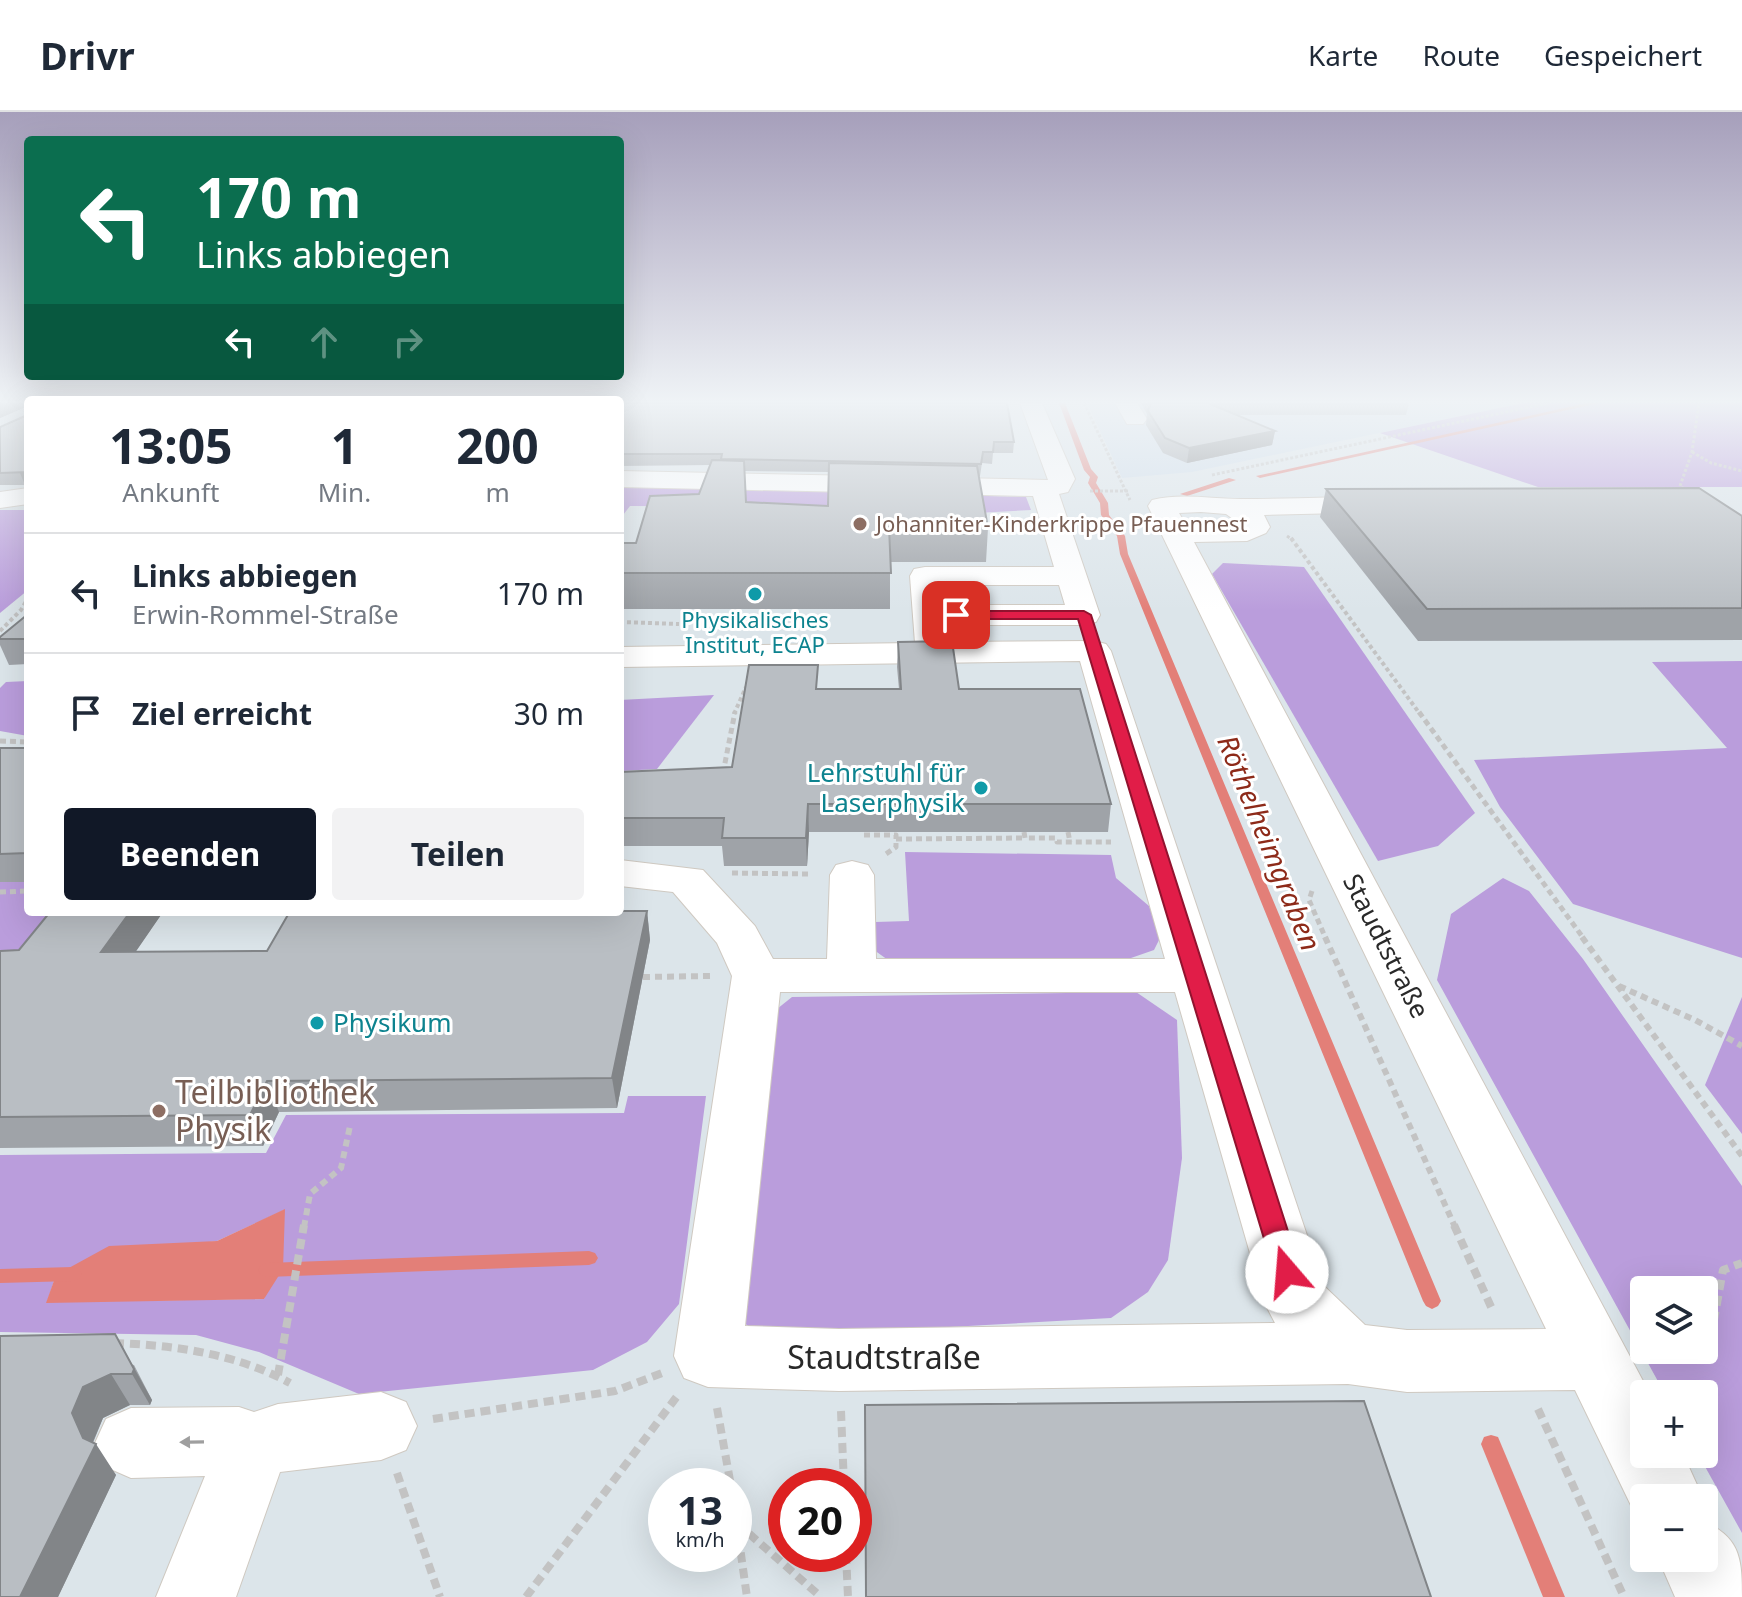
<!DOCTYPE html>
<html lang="de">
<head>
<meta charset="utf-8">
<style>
  :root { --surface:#fff; --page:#f2f2f3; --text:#1f2937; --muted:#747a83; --line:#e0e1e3; --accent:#111827 }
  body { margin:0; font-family:"Noto Sans",sans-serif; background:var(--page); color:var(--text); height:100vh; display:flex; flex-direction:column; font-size:30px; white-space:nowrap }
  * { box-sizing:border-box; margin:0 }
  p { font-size:26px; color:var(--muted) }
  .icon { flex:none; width:44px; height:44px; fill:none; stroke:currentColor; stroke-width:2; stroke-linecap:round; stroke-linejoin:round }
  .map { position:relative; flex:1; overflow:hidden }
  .details { position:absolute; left:24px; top:284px; width:600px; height:520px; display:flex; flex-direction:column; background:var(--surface); border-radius:8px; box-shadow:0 8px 32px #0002 }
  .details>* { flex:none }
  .guide { position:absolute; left:24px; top:24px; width:600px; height:244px; border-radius:8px; box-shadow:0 8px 32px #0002; background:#0b6e4f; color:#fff; overflow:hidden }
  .controls { position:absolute; left:1630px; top:1164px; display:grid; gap:16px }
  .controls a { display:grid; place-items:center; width:88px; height:88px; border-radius:8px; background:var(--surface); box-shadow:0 8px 32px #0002; font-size:40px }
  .speed { position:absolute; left:648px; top:1356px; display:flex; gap:16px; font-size:40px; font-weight:700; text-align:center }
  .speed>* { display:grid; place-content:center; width:104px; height:104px; border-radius:50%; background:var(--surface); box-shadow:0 8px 32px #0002; line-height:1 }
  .speed small { font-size:20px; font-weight:400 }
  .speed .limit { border:12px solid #d22; background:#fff; color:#111 }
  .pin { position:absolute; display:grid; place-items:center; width:68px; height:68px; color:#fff; margin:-34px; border-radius:16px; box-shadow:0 4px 12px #0006 }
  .me { position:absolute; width:88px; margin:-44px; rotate:342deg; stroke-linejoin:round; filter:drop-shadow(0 0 6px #0008) }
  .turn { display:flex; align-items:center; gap:28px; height:168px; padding:0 40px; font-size:36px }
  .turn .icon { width:104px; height:104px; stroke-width:2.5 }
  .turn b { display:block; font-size:56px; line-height:68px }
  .lanes { display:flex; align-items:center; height:76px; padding:0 40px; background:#0003; justify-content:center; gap:40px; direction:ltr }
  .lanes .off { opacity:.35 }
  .eta { display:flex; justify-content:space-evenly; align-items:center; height:136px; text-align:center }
  .eta b { font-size:48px; font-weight:700; line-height:56px }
  .action { display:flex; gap:16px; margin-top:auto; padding:16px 40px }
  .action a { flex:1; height:92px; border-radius:8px; background:var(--accent); color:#fff; font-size:32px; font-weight:700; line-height:92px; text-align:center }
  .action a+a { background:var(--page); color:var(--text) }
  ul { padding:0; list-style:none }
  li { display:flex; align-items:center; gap:24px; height:120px; padding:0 40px; border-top:2px solid var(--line) }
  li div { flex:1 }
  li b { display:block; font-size:30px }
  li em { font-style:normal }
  header { display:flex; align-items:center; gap:48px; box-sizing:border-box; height:112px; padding:0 40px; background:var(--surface); border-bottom:2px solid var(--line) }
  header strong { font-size:38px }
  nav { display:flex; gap:44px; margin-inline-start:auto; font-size:28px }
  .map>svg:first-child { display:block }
  .education { fill:#cddcea }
  .green { fill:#ba9ddc; fill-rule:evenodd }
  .water { fill:#e37f78 }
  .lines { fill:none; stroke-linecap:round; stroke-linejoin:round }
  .stream { fill:#e37f78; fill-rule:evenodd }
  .minor-casing { stroke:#cfc9c1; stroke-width:2 }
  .path-far4 { stroke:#c3c3c3; stroke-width:3; stroke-dasharray:3 2; stroke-linecap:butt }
  .path-far3 { stroke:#c3c3c3; stroke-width:4; stroke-dasharray:4 3; stroke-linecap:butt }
  .path-far2 { stroke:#c3c3c3; stroke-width:5; stroke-dasharray:6 4; stroke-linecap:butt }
  .path-far1 { stroke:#c3c3c3; stroke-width:6; stroke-dasharray:7 5; stroke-linecap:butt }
  .path { stroke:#c3c3c3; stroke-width:8; stroke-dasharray:10 6; stroke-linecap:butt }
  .minor { fill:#fff; fill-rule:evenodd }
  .wall { fill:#9fa3a8; fill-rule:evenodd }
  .shaded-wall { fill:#828588 }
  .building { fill:#b9bec3; stroke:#828588; stroke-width:2 }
  .oneway { fill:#9f9f9f }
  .route { fill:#e11d48; stroke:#92132f; stroke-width:2 }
  .education-dot { fill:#8d6e63; stroke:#fff; stroke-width:3 }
  .culture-dot { fill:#0f9aa8; stroke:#fff; stroke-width:3 }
  .labels { text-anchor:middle; stroke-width:6; stroke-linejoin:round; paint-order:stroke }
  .far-education-label { font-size:22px; fill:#785e54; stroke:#fff; text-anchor:start }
  .far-culture-label { font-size:22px; fill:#0d838f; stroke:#fff }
  .culture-label { font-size:26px; fill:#0d838f; stroke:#fff; text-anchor:end }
  .street-label { font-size:26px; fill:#292929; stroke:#fff }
  .water-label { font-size:28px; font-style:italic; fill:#8d2a19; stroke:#fff }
  .near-education-label { font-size:32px; fill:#785e54; stroke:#fff; text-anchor:start }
  .near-street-label { font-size:32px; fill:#292929; stroke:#fff }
</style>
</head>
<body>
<header>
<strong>Drivr</strong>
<nav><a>Karte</a><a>Route</a><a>Gespeichert</a></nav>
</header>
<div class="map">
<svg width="1742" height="1485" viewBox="0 0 1742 1485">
  <rect width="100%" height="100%" fill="#dce5ea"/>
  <path class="education" d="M1087,291H1523L1192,360L1122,366Z"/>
  <g class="green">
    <path d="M1523,291H1742V375H1538L1380,321Z"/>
    <path d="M620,375L1026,385L1031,398L940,403L899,395L630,394L620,407Z"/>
    <path d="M0,398H28V478L0,501Z"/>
    <path d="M1223,451L1304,455L1475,701L1438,734L1378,749L1212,462Z"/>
    <path d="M1742,549V846L1573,792L1500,695L1474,648L1727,636L1652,550Z"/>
    <path d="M28,569V624L0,619V576L6,570Z"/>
    <path d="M714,583L657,657L620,659V588Z"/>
    <path d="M905,740L1111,743L1116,766L1149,794L1161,824L1154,838L1131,846L888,848L874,838L875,810L909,809Z"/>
    <path d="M1503,766L1529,779L1583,847L1742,1074V1421L1698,1342H1704V1282H1665L1437,868L1451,802ZM1644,1178H1704V1238H1644Z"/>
    <path d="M0,770H28V800H87L0,868Z"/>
    <path d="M1136,880L1177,908L1182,1046L1168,1148L1148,1180L1111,1206L767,1225L737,1207L762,909L792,885Z"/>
    <path d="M1742,885V1022L1705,973Z"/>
    <path d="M628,984H706L679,1192L647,1230L593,1258L359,1282L259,1240L196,1223L0,1220V1043L266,1041L286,1003L624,1001ZM284,1098L264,1187L47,1190L56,1163L185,1133L217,1129Z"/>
  </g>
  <path class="water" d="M285,1097L283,1157L264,1187L46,1191L56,1163L109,1134L217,1129Z"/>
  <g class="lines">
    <g class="stream">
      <path d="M1059,291H1065L1091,357L1098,365L1096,371L1108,391L1109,403L1125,424L1128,442L1441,1189L1438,1194L1432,1197L1426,1194L1423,1189L1120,442L1117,424L1101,403L1100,391L1088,371L1090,365L1084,358Z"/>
      <path d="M1587,291H1599L1260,366L1256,364Z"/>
      <path d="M1229,366L1236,368L1187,384L1180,382Z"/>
      <path d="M589,1139L595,1141L598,1146L595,1151L589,1153L267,1165L261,1163L258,1158L261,1153L267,1151Z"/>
      <path d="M73,1155L79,1157L82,1162L79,1167L73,1169L0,1171V1157Z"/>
      <path d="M1491,1323L1498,1325L1565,1485H1543L1481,1332L1484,1325Z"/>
    </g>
    <defs>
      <g id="minor">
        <path d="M1020,291H1042L1075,367L1068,380L1059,382L1100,503L1096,510L1084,513H947L949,530L1094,529L1106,532L1111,539L1324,1174L1365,1213L1407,1218L1546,1217L1148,394L1152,388C1182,381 1210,387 1240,387C1288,387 1336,385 1384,384L1394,386L1398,392L1394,398L1384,400L1264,403L1270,415L1266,421L1247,429L1194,430L1650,1282H1644V1342H1683L1703,1386H1644V1414L1640,1412L1575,1278L1407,1280L1348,1272L839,1279L708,1275L684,1266L674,1244L732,864L717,831L673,780L620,774V748L703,758L755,814L773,847H827L830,763L836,753L852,749L868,753L874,763L876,847H1165L1080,549L620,555V535L915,531L910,464L914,457L925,455H1054L1033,384L620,375V359L1048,368ZM1201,400L1226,402L1240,412L1186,413L1179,401ZM942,473H1059L1065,493H944ZM780,880H1175L1264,1190L1275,1211L839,1217L745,1214Z"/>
        <path d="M1115,291H1137L1147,307L1143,312H1127Z"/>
        <path d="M28,376V392L0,396V380Z"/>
        <path d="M381,1280L406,1290L417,1314L406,1338L381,1348L280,1360L236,1485H156L205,1364L131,1366L106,1355L95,1331L106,1307L131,1296L239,1295L254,1300L278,1292Z"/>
        <path d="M1704,1410C1741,1425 1742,1449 1742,1485H1675L1658,1446H1704Z"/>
      </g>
    </defs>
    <use href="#minor" class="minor-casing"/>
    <g class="path-far4">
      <path d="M1084,291L1130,388"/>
      <path d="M1692,340L1711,351L1742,359"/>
      <path d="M1212,363L1548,291"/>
      <path d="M1090,379H1128"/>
      <path d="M1688,380L1680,374L1692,340L1699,291"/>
      <path d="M1287,424L1293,428"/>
    </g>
    <g class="path-far3">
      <path d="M1291,426L1420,602"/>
      <path d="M620,510L679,512"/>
      <path d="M0,519L21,498L28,486"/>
      <path d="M734,602L746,575"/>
    </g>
    <g class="path-far2">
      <path d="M1419,600L1584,827"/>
      <path d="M0,629L28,630"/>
      <path d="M723,661L735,600"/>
      <path d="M863,714V723H896V735L883,744"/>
      <path d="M1024,720L1025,726H1056L1057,730H1111"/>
      <path d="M1068,720L1070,730"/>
      <path d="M896,727L1025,726"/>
      <path d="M732,761L810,762"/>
      <path d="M1312,779L1309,788L1326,827"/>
      <path d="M0,780L28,779"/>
    </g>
    <g class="path-far1">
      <path d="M1325,825L1455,1115"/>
      <path d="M1582,825L1742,1044"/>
      <path d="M643,865L710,864"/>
      <path d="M1619,874L1695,908L1742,934"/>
      <path d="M304,1115L310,1082L341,1056L350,1014"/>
    </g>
    <g class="path">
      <path d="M1454,1113L1492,1197"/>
      <path d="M1704,1222L1714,1208L1723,1158L1742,1151"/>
      <path d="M114,1231C174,1233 237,1242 290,1271"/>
      <path d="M278,1263L304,1113"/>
      <path d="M717,1296L731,1374"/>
      <path d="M1538,1297L1624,1485"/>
      <path d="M841,1299L844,1374"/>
      <path d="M433,1307L615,1279L662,1261"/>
      <path d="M397,1361L440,1485"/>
      <path d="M734,1393L747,1485"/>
      <path d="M737,1411L821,1485"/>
      <path d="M846,1442L848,1485"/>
      <path d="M526,1485L678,1283"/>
    </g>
    <use href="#minor" class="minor"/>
  </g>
  <g class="wall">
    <path d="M0,291H28V373H0V315L25,304L26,295L0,306Z"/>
    <path d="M620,291L1014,330L1013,341H993L992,352L982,351L980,364H979L988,416L986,450H890V497H620V431H636L699,382L710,353L620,354ZM744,359L829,360L828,394L746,390Z"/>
    <path d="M1141,291H1409L1406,303H1237L1275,319L1272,333L1187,351L1163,341L1146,313L1147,302Z"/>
    <path d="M1326,377L1742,404V528L1418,529L1320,405Z"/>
    <path d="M28,502V552L9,553L0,533V525Z"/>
    <path d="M898,530L1111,692L1108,720H809L807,754H724L722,734H620V660L732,655L818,577H899L897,555Z"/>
    <rect x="0" y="636" width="28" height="134"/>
    <path d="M647,799L650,828L617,996L279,1000L263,1034L0,1036V839L19,838L50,800H163L135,840L267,839Z"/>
    <path d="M0,1224L134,1253L152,1288L150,1293H130L103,1306L93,1331L116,1363L58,1485H0Z"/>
  </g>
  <g class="shaded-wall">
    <path d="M3,291H26L27,294L0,306V292Z"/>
    <path d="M1275,319L1272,333L1187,351L1189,336Z"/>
    <path d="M28,360V373H25L20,361Z"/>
    <path d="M808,692L809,720L807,754L806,726Z"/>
    <path d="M647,799L650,828L617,996L612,966Z"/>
    <path d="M130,800H163L115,870L101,840Z"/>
    <path d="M267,969L279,1000L263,1034L250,1003Z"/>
    <path d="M115,1222L152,1288L150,1293L132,1262Z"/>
    <path d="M111,1262L130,1293L103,1306L92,1332H96L116,1363L58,1485H20L83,1326L72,1301L83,1275Z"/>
  </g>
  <g class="building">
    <path d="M26,291H28V360L0,361V315L25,304Z"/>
    <path d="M620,291H1007L1014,330H994L993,340H983L981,352L721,347L722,342H620Z"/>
    <path d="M1151,291H1208L1275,319L1189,336L1165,326L1148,299Z"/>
    <path d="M712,348L744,349L746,390L828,394L829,351L977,354L988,416L889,415L891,461H620V431H636L650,384L699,382Z"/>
    <path d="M1699,376L1742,404V496L1427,497L1326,377Z"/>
    <path d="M28,502V527H0V525Z"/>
    <path d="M952,529L959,577H1080L1111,692H808L806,726H722L724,706H620V660L732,655L749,553H818L816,577H901L898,530Z"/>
    <path d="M0,636H28V741L0,742Z"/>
    <path d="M620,799H647L612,966L267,969L250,1003L0,1005V839L19,838L50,800H130L101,840L267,839L289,801L620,800Z"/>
    <path d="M115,1222L134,1257L132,1262H111L83,1275L72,1301L83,1326L96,1332L20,1485H0V1224Z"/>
    <path d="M1364,1289L1431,1485H866L865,1293Z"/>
  </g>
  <defs><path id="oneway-solid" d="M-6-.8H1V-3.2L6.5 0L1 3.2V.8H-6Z" transform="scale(2)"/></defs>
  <use class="oneway" href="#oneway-solid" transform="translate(192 1330) rotate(179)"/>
  <linearGradient id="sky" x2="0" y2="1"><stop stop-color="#a69fbb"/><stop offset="0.58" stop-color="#eff3f6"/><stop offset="1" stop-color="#eff3f6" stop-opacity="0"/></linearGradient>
  <rect width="1742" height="499" fill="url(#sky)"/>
  <path class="route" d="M1084,499L1091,503L1301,1160L1297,1168L1287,1171L1278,1168L1274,1160L1078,507H956L950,503L956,499Z"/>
  <g class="education-dot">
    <circle cx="860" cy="412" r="8"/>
    <circle cx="159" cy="999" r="8"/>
  </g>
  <g class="culture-dot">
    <circle cx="755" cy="482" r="8"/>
    <circle cx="981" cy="676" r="8"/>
    <circle cx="317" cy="911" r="8"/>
  </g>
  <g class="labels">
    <g class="far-education-label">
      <text x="876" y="420">Johanniter-Kinderkrippe Pfauennest</text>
    </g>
    <g class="far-culture-label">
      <text x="755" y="516">Physikalisches<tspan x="755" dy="25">Institut, ECAP</tspan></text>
    </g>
    <g class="culture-label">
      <text x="965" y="670">Lehrstuhl für<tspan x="965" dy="30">Laserphysik</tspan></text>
      <text x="333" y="920" text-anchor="start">Physikum</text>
    </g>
    <g class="street-label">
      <text transform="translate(1386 834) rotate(63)" y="9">Staudtstraße</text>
    </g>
    <g class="water-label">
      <text transform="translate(1269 731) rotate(68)" y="10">Röthelheimgraben</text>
    </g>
    <g class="near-education-label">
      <text x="175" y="992">Teilbibliothek<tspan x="175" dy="37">Physik</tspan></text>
    </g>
    <g class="near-street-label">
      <text x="884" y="1257">Staudtstraße</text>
    </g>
  </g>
</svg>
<div class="controls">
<a><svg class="icon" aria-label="layers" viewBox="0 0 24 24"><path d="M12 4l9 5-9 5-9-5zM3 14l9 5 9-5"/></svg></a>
<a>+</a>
<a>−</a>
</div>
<div class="speed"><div>13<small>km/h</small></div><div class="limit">20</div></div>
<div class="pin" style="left:956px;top:503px;background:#d93025"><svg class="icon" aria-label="arrive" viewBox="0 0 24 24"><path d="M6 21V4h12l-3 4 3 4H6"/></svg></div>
<svg class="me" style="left:1287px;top:1160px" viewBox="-20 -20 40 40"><circle r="19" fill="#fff"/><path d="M0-13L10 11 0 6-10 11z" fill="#e11d48"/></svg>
<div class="guide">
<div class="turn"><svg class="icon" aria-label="left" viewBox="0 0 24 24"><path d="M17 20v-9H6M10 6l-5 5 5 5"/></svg><div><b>170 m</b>Links abbiegen</div></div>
<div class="lanes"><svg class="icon" aria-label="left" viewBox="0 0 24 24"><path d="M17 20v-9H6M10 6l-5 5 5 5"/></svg><svg class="icon off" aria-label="ahead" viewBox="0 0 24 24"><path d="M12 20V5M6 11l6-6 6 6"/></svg><svg class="icon off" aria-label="right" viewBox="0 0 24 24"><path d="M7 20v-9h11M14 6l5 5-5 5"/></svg></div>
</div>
<section class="details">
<div class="eta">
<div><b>13:05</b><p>Ankunft</p></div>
<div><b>1</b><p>Min.</p></div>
<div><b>200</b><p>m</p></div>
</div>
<ul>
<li><svg class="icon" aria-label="left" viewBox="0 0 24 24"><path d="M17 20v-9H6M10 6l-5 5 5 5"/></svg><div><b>Links abbiegen</b><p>Erwin-Rommel-Straße</p></div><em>170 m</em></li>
<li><svg class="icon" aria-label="arrive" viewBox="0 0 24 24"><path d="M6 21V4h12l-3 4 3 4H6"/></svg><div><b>Ziel erreicht</b></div><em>30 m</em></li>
</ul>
<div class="action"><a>Beenden</a><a>Teilen</a></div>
</section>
</div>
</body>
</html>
